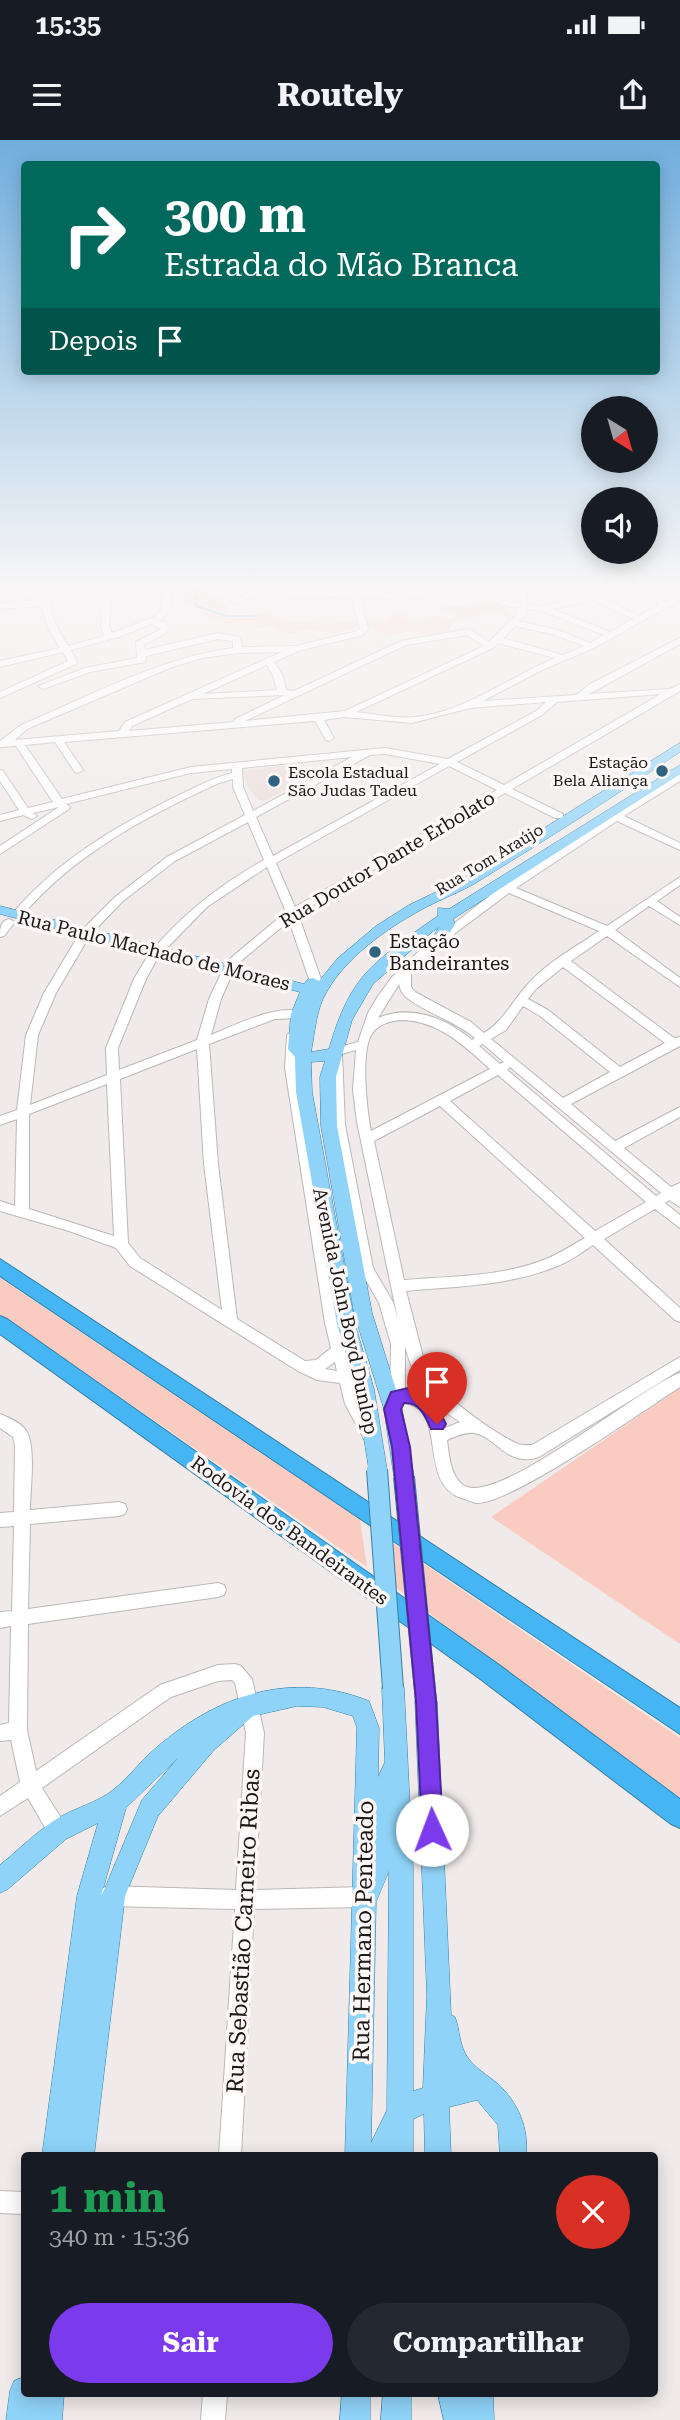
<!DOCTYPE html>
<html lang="pt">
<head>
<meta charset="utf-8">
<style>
  :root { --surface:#171b24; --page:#242831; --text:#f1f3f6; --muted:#9ea1a6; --accent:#7c3aed }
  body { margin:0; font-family:"Roboto Serif",serif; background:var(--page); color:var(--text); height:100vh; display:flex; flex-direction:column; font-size:26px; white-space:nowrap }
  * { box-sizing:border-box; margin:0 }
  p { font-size:23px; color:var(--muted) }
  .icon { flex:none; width:38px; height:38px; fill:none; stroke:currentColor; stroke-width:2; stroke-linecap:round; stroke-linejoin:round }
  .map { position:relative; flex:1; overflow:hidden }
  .details { position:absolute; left:21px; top:2012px; width:637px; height:245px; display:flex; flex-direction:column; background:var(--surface); border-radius:7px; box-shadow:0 4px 18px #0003 }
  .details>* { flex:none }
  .banner { position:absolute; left:21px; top:21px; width:639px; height:214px; border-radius:7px; box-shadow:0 4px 18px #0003; background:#00695c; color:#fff; overflow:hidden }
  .needle { width:46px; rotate:143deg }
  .fabs { position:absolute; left:581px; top:256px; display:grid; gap:14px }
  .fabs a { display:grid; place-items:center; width:77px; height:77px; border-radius:50%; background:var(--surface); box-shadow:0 4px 18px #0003; font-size:35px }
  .pin { position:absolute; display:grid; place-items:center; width:60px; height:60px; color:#fff; margin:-72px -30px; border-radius:50% 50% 50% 0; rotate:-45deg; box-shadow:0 0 7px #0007 }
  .pin .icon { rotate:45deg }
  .me { position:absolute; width:77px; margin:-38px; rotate:358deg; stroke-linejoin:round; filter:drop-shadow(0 0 5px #0008) }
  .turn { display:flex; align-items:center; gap:24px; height:147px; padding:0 28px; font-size:32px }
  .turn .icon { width:91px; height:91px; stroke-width:2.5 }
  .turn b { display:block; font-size:49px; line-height:60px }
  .then { display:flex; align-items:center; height:66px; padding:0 28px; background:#0003; gap:14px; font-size:26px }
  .round { display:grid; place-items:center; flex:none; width:74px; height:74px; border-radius:37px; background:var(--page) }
  .head { display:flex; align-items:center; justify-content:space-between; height:119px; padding:0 28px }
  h1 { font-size:42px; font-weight:700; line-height:52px; color:#1e9e55 }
  .primary-button { display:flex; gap:14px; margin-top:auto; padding:14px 28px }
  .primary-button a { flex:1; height:80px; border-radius:42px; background:var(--accent); color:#fff; font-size:28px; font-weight:700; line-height:80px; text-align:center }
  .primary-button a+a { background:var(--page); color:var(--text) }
  .status { display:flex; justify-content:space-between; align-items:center; height:49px; padding:0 35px; background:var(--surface); direction:ltr }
  .status svg { height:19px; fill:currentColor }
  header { display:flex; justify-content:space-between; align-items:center; height:91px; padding:0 28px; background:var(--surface); font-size:32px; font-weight:700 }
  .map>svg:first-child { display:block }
  .built { fill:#eaddda }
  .green { fill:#f9cbc1 }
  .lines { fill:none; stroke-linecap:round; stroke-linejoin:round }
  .stream { stroke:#5ca5d0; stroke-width:2 }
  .minor-casing { stroke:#bcb7b6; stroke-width:2 }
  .major-casing { stroke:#367fa6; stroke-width:1 }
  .highway-casing { stroke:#367fa6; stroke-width:2 }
  .minor { fill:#fff; fill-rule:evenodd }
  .major { fill:#8fd3f8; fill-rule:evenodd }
  .highway { fill:#45b6f3; fill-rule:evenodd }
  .major-bridge-casing { stroke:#367fa6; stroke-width:22; stroke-linecap:butt }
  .major-bridge { stroke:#8fd3f8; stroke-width:20 }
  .route { fill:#7c3aed; stroke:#51269a; stroke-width:2 }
  .poi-dot { fill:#316381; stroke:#fdf8f7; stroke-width:2.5 }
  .labels { text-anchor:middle; stroke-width:7; stroke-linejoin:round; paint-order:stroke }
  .far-poi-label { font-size:16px; fill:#1a1818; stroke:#fdf8f7; text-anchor:end }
  .far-street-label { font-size:16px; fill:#1a1818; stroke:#fdf8f7 }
  .street-label { font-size:19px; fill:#1a1818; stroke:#fdf8f7 }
  .poi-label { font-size:19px; fill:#1a1818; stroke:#fdf8f7; text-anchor:start }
  .near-street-label { font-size:23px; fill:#1a1818; stroke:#fdf8f7 }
</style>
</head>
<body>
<div class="status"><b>15:35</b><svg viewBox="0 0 49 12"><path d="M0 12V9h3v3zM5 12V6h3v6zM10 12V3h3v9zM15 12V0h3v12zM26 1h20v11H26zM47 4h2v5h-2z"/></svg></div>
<header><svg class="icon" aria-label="menu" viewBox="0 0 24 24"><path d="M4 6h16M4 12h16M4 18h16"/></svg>Routely<svg class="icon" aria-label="share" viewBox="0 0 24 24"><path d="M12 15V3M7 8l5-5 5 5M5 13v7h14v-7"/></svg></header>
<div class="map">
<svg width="680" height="2280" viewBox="0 0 680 2280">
  <rect width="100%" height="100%" fill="#f0ebea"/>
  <path class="built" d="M276,626L312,627L318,632L267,660H258L250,650L241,631Z"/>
  <g class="green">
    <path d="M175,449H209L212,455L223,458L222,463L229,469L228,471L188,466L181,461L184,455Z"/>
    <path d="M487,460L506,466L505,470L509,473L510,478L492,471H487L452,483L449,491L433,496L407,491L388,496L373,488L363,486L334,493L304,490L291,494L271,487L254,488L256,484L226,483L196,471L222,473L229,478L268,472L291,482L333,484L373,478L384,482L394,473L405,470L409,472L406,476L412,483L436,475L448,478L456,477L455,474L440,470L444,466L468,467L478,461Z"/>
    <path d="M0,1138L360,1380L367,1427L0,1174Z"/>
    <path d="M680,1248V1504L491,1377Z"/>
    <path d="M390,1401L680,1598V1657L502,1529L394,1446Z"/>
  </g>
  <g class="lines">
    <path class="stream" d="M195,449L196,466L227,476H256"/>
    <defs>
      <g id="minor">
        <path d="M13,449H25L40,456L41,449H49C48,471 56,487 68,506L104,496L101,486L104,449H112L109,486L112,493L154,477L162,470L163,449H171L170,471L159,481L166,483L170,490L144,505L145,510L218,493L240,497L242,507L296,506L357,491L360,489L351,456L303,458L264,451L237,464L230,462L255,449H282L303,452L364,450L399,453L445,449H477L473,451L399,459L360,456L368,489L363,495L298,511L274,522L283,536L286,550L294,551L401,501L469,489L489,502L518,473V468L499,464L503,461L518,463L519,449H527V464L542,466L587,456L579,449C591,449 624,469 639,476L659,465L635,449H645L665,462L680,454V460L594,508L542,530L483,561L576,555L590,544L680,498V504L589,554L670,549L680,544V551L512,649L563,674V678H555L505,653L298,774L321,839L319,842L315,843L309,839L289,781L236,825L221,859L211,895C231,887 285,860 303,874L297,878L275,879L209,904L218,1024L237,1179L305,1221L316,1220L331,1208L325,1183L285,928L287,895L293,891L299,895L297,928L339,1183L360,1264L377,1295L374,1299L369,1301L364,1299L345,1264L340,1243L317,1240L298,1231L130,1126L116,1108L69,1091L0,1071V1061L15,1066L17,979L0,985V976L17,970L26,895L44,853L81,791L115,757L167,717L245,675L233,647V639L219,643C146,676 73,715 21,777H13V773C57,721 113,688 173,658C193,649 211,638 232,633V629L191,633L66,664L70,667L69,669L0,714V706L59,667L33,673L37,676L32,679L23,675L0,681V675L19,670L0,641V630L3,631L28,668L53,662L16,606L0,607V601L21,585C90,556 159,518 233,508V501L218,499L146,516L145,522L90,532L43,549L38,546L85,528L137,518L136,502L161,489L151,484L119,497L71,510L77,522L76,524L0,558V552L68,521L63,512L0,527V521L60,508L48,487L41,466L0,469V463L38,461ZM593,460L633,479L610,492L552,469ZM526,469L542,471L604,495L590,503L558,490L519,481L526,474ZM515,486L552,494L584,506L563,515L503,498ZM467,495L484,506L345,571L245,581L406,505ZM498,503L555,518C509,537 467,571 416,577C397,579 375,574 356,572L493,508ZM282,512L125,582L119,591L15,600L27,589L172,527L202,518L238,513ZM267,525L273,536L277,550L203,554ZM661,554L504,645L457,622L542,575L557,562ZM285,555L235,579L234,582L129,591L132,586L192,559ZM546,562L536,571L448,619L385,608L191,627L62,659L25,605L55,602L75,632L78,633L83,630L64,602L315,581L326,600L329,601L334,598L324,580L344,577L412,583L470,568ZM385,614L440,624L273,716L256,677L370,615ZM352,617L253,671L243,647L242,628ZM449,626L497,650L295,767L276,723ZM248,682L264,720C221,744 182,774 151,812L157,815L161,814L207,767L267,727L286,772L227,821L209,859L197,900L119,930L118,908L146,839L157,819L151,816L147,817L134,839L106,908L107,935L30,965L38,895L56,853L90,795L123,761L175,721ZM197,909L204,1024L222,1170L140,1118L128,1103L120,939ZM107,944L114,1096L29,1069V974ZM335,1222L337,1231L325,1229Z"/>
        <path d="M215,449H229L210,456L206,453Z"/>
        <path d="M680,634V641L624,676L680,703V710L617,681L516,748L607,786L680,737V745L657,761L680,777V785L649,766L615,790L680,838V847L607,796L571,821L674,898L680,897V906L571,964L615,1001L680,967V977L624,1008L671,1047L680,1043V1067L669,1060L665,1063L680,1075V1088L655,1069L604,1099L680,1168V1182L675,1180L593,1105C581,1113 569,1122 555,1127C508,1146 457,1146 406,1151L427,1232C440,1254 492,1292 516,1303C521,1306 527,1305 532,1305L680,1217V1230L539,1317C506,1328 496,1296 474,1293C464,1292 455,1297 447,1300C449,1314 450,1335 463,1345C496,1368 641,1246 680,1233V1247C644,1270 512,1364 476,1363C472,1362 466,1359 461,1358C416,1342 450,1266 402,1263L398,1273L393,1275L388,1273L385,1269L390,1257L391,1204L379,1163L359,1128L333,985L330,912L332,909L358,902L368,873L378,856L392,837L418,812L502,746ZM509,753L599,791C576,807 547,822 528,844C512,861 505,880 484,893L471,882L415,852L411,847V831L454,794ZM563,827L665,903L620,927L548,870L528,859L536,849ZM399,844C400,849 402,854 407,858C428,874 455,881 475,898L472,900C446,878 411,864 378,878ZM523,866L540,876L610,932L563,958L491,899L506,890ZM400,880C438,880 463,905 490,929L371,991C367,970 359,907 374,891C380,884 391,881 400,880ZM483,904L504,922L500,924L479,906ZM356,910L353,950L357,982L398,1180L393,1162L373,1128L345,985L342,914ZM510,927L661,1053L656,1056L507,930ZM498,935L646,1062L595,1091L450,961ZM440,966L585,1098C572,1105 559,1114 546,1119C502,1137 451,1136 404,1140L374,1001ZM405,1206C415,1243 427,1261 460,1282L445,1288C440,1264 429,1253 405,1251Z"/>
        <path d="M9,779L15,782L4,796L0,797C0,789 0,781 9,779Z"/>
        <path d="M0,1274C8,1277 23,1284 27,1292C36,1310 30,1350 30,1370L119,1362L125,1364L127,1369L125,1374L119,1376L30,1384L28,1469L218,1443L224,1445L226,1450L224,1455L218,1457L28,1484L27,1590L36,1631L160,1545L218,1525L235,1524L241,1526L252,1539L264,1593L255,1750L363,1747L370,1750L373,1757L370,1764L363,1767L254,1769L241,2016H219L235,1769L108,1766L101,1763L98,1756L101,1749L108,1746L236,1750L246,1593L235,1543L232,1540L218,1541L171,1557L42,1648L65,1684L67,1691L65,1698L58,1700L51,1698L28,1658L0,1676V1656L20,1642L11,1600L0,1601V1585L9,1583L11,1486L0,1488V1472L12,1471L14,1386L0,1387V1373L14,1372L15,1305L13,1297L0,1288Z"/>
        <path d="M0,2051L24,2052V2074L0,2073Z"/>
        <path d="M203,2254H227L225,2280H201Z"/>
      </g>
      <g id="major">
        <path d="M680,603V612C615,656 549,698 482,739C462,752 440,759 419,771C386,789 347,817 327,851C316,869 315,892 311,912L329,909C336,885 345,859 361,839C376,819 417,790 438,776V768L449,769L680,625V634L453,779L455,784L441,807H431L429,804L439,787L432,792L373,844L352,880L336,937L337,986L372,1173L402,1269L414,1337L411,1343L404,1345L397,1343L394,1337L384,1269L354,1173L321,986L320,937L325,921L311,922L312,952L355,1184L374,1249L387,1330L384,1336L377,1338L370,1336L356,1249L337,1184L296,952L295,917L288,909L291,874L300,852L0,774V766L304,844L308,839L313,838L319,841L338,818L376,786L409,765L463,739Z"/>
        <path d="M393,1538L401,1541L404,1548L413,1727V1951L423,1948L427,1855L415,1561L418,1554L426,1551L434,1554L437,1561L451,1875L455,1877C460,1890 459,1906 468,1918C476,1929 487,1935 497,1943C518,1962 529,1988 526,2016H500L498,1985L477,1960L449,1967L451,2016H425L424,1974L413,1979V2016H345L357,1588L353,1576L323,1567L297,1566L253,1576L214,1610L158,1676L125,1756L94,2016H42L77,1756L98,1683L66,1699L8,1749L0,1753V1725C16,1712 32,1696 49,1684C66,1671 88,1666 106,1655C125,1643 139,1622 157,1607C218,1555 291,1530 369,1561L379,1588L378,1637L385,1622L382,1548L385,1541ZM178,1618L142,1660L105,1748L101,1756L93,1822L101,1756L126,1668ZM389,1731L387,1970L371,2003L376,1762Z"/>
        <path d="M24,2237V2254H64L62,2280H6L10,2251L14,2241Z"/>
        <path d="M342,2254H370V2280H340Z"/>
        <path d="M383,2254H411V2280H381Z"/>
        <path d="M438,2254H493L494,2280H444Z"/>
      </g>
      <g id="highway">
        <path d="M0,1119L680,1568V1594L0,1136Z"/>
        <path d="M0,1176L7,1179L495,1522L680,1659V1688L671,1684L479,1538L0,1194Z"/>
      </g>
    </defs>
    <use href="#minor" class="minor-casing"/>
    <use href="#major" class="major-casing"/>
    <use href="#highway" class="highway-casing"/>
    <use href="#minor" class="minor"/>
    <use href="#major" class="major"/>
    <use href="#highway" class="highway"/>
    <defs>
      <g id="major-bridge">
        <path d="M377,1330L393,1548"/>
        <path d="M404,1337L426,1561"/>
      </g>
    </defs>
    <use href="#major-bridge" class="major-bridge-casing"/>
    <use href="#major-bridge" class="major-bridge"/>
  </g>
  <linearGradient id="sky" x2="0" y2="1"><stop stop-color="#70aede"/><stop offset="0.58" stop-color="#f8f6f6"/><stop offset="1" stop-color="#f8f6f6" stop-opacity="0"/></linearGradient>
  <rect width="680" height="768" fill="url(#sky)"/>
  <path class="route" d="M408,1248L433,1259L446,1284L443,1289H431C425,1276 420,1262 404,1263L401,1269L410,1307L436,1561L443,1690L440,1697L432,1700L425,1697L422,1690L416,1561L392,1307L384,1269L391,1252Z"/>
  <g class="poi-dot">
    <circle cx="662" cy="631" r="7"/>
    <circle cx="274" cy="641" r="7"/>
    <circle cx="375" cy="812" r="7"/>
  </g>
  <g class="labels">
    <g class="far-poi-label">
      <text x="648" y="628">Estação<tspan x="648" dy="18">Bela Aliança</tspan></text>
      <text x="288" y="638" text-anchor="start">Escola Estadual<tspan x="288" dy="18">São Judas Tadeu</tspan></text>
    </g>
    <g class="far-street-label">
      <text transform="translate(489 719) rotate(-31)" y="6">Rua Tom Araújo</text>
    </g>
    <g class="street-label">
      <text transform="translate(387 719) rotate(-31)" y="7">Rua Doutor Dante Erbolato</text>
      <text transform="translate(154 810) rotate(14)" y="7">Rua Paulo Machado de Moraes</text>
      <text transform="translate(346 1171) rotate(78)" y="7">Avenida John Boyd Dunlop</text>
      <text transform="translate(290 1390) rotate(36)" y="7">Rodovia dos Bandeirantes</text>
    </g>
    <g class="poi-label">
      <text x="389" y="808">Estação<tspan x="389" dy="22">Bandeirantes</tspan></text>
    </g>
    <g class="near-street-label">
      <text transform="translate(243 1791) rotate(-87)" y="8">Rua Sebastião Carneiro Ribas</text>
      <text transform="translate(363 1791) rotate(-89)" y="8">Rua Hermano Penteado</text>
    </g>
  </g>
</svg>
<div class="fabs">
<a><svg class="needle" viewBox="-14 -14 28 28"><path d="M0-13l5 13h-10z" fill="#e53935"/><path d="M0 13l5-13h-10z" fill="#9ea1a6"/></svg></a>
<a><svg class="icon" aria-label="sound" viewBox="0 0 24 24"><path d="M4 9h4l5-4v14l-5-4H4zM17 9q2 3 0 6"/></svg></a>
</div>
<div class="pin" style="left:437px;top:1284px;background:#d93025"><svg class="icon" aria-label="arrive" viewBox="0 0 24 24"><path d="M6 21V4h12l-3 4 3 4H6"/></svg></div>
<svg class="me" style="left:432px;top:1690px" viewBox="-20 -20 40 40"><circle r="19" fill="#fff"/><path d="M0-13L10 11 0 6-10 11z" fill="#7c3aed"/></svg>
<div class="banner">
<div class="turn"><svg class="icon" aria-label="right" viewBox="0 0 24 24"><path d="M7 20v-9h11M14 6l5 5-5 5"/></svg><div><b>300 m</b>Estrada do Mão Branca</div></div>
<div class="then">Depois<svg class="icon" aria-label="arrive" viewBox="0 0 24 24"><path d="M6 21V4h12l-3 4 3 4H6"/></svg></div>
</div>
<section class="details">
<div class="head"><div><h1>1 min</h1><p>340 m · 15:36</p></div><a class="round" style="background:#d93025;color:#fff"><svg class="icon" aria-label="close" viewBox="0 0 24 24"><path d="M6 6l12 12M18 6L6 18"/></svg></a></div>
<div class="primary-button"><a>Sair</a><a>Compartilhar</a></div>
</section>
</div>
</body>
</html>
